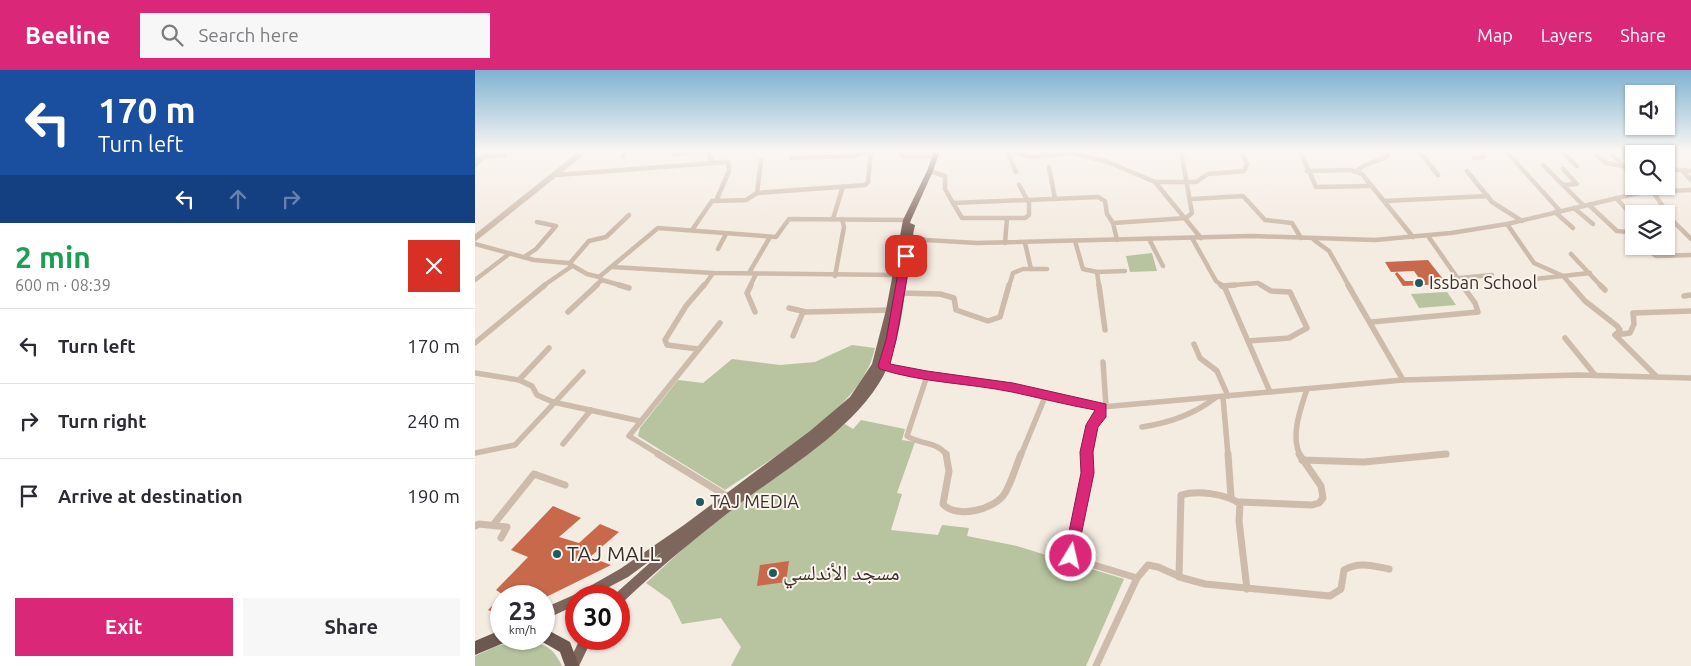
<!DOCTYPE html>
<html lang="en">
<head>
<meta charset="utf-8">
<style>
  :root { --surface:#fff; --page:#f7f7f7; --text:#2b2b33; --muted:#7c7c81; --line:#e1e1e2; --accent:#db2777 }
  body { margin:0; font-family:Ubuntu,"Noto Naskh Arabic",sans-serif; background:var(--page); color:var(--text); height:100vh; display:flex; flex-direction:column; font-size:19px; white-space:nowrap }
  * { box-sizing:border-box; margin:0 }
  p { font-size:16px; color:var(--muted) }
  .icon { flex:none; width:28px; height:28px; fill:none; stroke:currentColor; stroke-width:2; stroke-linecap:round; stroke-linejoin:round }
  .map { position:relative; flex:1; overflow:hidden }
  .details { display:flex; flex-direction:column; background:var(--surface); width:475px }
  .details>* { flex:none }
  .guide { background:#1a4fa0; color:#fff; overflow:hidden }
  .tools { position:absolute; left:1150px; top:15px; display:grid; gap:10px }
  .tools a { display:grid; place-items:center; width:50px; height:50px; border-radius:0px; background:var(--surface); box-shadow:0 1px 4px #0004; font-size:25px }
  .speed { position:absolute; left:15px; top:515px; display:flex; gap:10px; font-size:25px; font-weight:700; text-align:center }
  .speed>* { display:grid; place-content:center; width:65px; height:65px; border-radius:50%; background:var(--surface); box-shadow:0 1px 4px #0004; line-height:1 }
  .speed small { font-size:12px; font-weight:400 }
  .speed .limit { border:8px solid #d22; background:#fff; color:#111 }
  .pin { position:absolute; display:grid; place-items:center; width:42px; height:42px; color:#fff; margin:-21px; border-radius:10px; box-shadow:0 2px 8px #0006 }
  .me { position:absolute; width:55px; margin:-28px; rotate:9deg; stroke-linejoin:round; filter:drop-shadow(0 0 4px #0008) }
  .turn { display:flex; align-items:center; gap:18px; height:105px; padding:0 15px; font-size:22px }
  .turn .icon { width:65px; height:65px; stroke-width:2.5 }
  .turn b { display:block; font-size:35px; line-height:42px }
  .lanes { display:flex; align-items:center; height:48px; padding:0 15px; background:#0003; justify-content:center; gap:25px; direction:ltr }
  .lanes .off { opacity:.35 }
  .round { display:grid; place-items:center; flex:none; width:52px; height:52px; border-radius:0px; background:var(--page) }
  .headline { display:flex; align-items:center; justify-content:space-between; height:85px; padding:0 15px }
  h1 { font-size:30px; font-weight:700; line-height:38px; color:#1e9e55 }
  .cta { display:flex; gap:10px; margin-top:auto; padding:10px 15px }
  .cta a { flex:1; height:58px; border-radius:0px; background:var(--accent); color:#fff; font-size:20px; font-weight:700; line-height:58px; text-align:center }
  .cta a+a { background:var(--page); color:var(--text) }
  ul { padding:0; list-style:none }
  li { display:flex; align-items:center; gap:15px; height:75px; padding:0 15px; border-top:1px solid var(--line) }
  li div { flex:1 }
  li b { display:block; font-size:19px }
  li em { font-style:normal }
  header { display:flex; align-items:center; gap:30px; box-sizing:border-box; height:70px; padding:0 25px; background:var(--accent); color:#fff }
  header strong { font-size:24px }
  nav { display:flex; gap:28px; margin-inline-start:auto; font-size:18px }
  .search { width:350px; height:45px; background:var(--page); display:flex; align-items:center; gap:12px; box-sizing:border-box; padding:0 18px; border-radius:0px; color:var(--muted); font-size:19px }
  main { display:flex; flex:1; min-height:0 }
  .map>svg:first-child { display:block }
  .green { fill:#b8c4a0 }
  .building { fill:#c8694b }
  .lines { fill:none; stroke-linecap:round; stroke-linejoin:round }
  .minor-far2 { stroke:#cdbbac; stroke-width:4.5 }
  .minor-far1 { stroke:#cdbbac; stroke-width:5.5 }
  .minor { stroke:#cdbbac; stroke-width:7 }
  .tertiary { stroke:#cdbbac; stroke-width:6 }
  .primary { fill:#7d675c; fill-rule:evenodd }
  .trunk { fill:#6c584f; fill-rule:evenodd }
  .route { fill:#db2777; stroke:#8e194d }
  .poi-dot { fill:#1f5a5e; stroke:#fbf5ee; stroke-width:2 }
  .labels { text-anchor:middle; stroke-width:4; stroke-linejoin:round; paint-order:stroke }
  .poi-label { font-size:18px; fill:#3b302b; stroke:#fbf5ee; text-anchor:start }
  .near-poi-label { font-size:21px; fill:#3b302b; stroke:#fbf5ee; text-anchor:start }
</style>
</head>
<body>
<header>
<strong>Beeline</strong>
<div class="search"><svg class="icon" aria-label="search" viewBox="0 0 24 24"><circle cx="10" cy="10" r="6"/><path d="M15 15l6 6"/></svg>Search here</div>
<nav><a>Map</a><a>Layers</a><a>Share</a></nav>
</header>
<main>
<section class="details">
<div class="guide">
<div class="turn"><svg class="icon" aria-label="left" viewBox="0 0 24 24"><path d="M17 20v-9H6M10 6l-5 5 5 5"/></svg><div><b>170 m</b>Turn left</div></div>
<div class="lanes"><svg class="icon" aria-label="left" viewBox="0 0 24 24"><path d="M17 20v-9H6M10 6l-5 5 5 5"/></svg><svg class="icon off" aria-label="ahead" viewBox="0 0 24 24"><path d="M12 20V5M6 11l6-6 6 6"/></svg><svg class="icon off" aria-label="right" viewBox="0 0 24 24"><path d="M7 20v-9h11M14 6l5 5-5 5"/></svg></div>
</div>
<div class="headline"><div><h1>2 min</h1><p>600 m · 08:39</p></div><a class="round" style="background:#d93025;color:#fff"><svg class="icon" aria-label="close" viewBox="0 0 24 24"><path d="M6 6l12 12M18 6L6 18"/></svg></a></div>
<ul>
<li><svg class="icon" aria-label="left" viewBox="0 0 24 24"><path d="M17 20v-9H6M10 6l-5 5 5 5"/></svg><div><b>Turn left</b></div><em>170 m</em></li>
<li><svg class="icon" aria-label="right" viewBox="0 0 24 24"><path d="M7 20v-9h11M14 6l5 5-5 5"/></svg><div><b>Turn right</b></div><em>240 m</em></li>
<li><svg class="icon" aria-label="arrive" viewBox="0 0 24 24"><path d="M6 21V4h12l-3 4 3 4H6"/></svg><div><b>Arrive at destination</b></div><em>190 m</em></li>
</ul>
<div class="cta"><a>Exit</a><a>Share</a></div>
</section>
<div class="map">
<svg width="1216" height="596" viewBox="0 0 1216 596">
  <rect width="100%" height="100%" fill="#f4ebe1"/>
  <g class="green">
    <path d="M677,183L682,201L655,202L651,186Z"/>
    <path d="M972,222L981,235L944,238L936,224Z"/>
    <path d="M377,275L400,278C398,285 396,294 392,300C368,348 294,390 250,420L163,366L165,358L203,310L228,313L257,289L305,295L340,292Z"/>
    <path d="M386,350L430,359L427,370L440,372L422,423L427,424L416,460L463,465L467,455L494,458L492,466L542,476L649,509L611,596H256L266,577L246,548L207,554L195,530L171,513L221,467L370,354L378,359Z"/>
    <path d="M44,571C68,573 76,574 87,596H0V586L22,576Z"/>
  </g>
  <g class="building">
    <path d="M953,190L972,214L928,216L920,204L922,202L930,211H946L939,201L916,202L910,192Z"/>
    <path d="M78,436L106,448L84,467L104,473L125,454L144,462L115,487L136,495L69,528L30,526L21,520L53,487L36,480Z"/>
    <path d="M314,491L311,512L282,516L285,495Z"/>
    <path d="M26,527V546L13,540Z"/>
  </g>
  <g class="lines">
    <g class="minor-far2">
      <path d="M233,81L237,93"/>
      <path d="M425,81L427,86L431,87H460"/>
      <path d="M532,81L541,102"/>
      <path d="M536,81L556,87L594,83"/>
      <path d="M591,81L633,92L680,112L726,168"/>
      <path d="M825,81L841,117L895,116"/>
      <path d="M944,81L963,105"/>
      <path d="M1031,81L1085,141"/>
      <path d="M1086,81L1102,96"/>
      <path d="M1117,81L1131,93L1148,96L1159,104"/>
      <path d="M1134,81L1148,96L1159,98"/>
      <path d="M199,84L227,81"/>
      <path d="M7,87L29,85"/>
      <path d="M148,87L150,81"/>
      <path d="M316,88L378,86L396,81"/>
      <path d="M999,88L1009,87L1006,81"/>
      <path d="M1068,95L1109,136"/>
      <path d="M574,97L580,129"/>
      <path d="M1088,99L1102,114L1088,115"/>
      <path d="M1191,99L1216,101"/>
      <path d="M1207,100L1216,110"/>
      <path d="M455,101L470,106V119L478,133L623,127L630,131L632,144L638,153"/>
      <path d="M832,101L875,100L887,104L938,167"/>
      <path d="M882,101C891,92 902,92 913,86V81"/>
      <path d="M992,101L1017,132L1047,151"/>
      <path d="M81,105L253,92L254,101L241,131"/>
      <path d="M680,112H721L733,104L769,101L772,94L767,81"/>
      <path d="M1174,116L1198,151L1216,169"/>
      <path d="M282,123L286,90"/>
      <path d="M1141,128L1159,147"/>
      <path d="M717,129L768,126L790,150L817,153L826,168"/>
      <path d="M909,131L1013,126"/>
      <path d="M478,133L487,148H550L554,145V133L544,115"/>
      <path d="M1114,135L1142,161L1153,162"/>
      <path d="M1099,138L1118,154"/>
      <path d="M1080,142L1098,158"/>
      <path d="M358,149L368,116"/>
      <path d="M1032,154L1059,193L1088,206L1097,216"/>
      <path d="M217,160L237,131L271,130L282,123L390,115L393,112L396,81"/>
      <path d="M1159,161L1153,162L1159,168"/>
      <path d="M431,165L451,170L502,173L777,166L900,170L976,163L1032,154L1168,122L1216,120"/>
      <path d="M953,166L988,216"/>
      <path d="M717,168L741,211L748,216"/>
      <path d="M674,169L688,196"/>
      <path d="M642,170L638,153L711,148L717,143L706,81"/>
      <path d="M839,170L854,181L874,216"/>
      <path d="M600,171L608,199L622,202L650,201"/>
      <path d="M530,173L532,148"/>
      <path d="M550,173L556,199"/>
      <path d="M0,174L59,190L93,193L112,204L124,207L183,158L301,167L314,149L432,150"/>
      <path d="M1167,176L1181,186L1216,185"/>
      <path d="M243,179L251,164"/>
      <path d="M1096,184L1126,216"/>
      <path d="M49,187L61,179L81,156L62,152"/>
      <path d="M95,193L114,171L131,167L154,145"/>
      <path d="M137,197L238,203L421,205"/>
      <path d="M622,202L624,216"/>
      <path d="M274,203L295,167"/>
      <path d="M360,206L369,157L367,149"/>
      <path d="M984,208L1017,205"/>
      <path d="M1060,209L1115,203"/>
      <path d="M0,210L34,184"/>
      <path d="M127,210L148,216"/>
      <path d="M68,216L97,196"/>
      <path d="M120,216L127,210L124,207"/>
      <path d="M229,216L238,203"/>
      <path d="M275,216L281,204"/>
      <path d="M534,216L538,203L548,199H572"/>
      <path d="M747,216L783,213L788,216"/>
    </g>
    <g class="minor-far1">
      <path d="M144,215L154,218"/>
      <path d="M276,215L272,223L280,242"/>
      <path d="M624,215L630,260"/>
      <path d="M746,215L750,218L795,322"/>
      <path d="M873,215L928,310"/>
      <path d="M1096,215L1110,231L1142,256L1145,260L1140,265L1182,307"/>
      <path d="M1125,215L1130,220"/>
      <path d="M747,216L760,215"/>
      <path d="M424,223L465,224L479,228L481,240L513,251L525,247L534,215"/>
      <path d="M1209,226L1216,225"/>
      <path d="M314,238L331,242L415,240"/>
      <path d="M93,242L122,215"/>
      <path d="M897,252L1003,242L1000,233L987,215"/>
      <path d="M1140,265L1155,263L1159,254L1158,243L1216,241"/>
      <path d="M318,266L328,242"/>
      <path d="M1090,268L1120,305"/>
      <path d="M773,271L814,268L832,258L815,222L796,221L786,215"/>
      <path d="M0,273L70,215"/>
      <path d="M719,274L725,288L742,301L753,326"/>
      <path d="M223,279L192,275L190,270L211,236L229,215"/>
      <path d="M628,292L631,336"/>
      <path d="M406,296L452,306L538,318L570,327L627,337L928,310L1103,305L1216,308"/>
      <path d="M0,303L44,310L57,316L62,325L78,332L165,351"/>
      <path d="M452,306L432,366C446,375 461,371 472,385"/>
      <path d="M44,310L74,278"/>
      <path d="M748,327L753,385"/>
      <path d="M667,357C694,353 718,345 740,328"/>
      <path d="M88,374L116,340"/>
      <path d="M0,383L40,375L108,302"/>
      <path d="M185,385L154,366L245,253"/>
      <path d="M546,385L570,327"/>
      <path d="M612,385L617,355L625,347L627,337"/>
      <path d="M825,385C815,365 826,338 832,319"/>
      <path d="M962,385L971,384"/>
    </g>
    <g class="minor">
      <path d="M183,384L253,427"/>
      <path d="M471,384L474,401L468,434C481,449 520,440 530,423C537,411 541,396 546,384"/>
      <path d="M612,384V403L595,483L599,489L662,508"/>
      <path d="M753,384L756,427"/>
      <path d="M827,390L889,392L971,384"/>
      <path d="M764,432L837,435L844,433L848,428L846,416L824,384"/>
      <path d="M18,455L59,404L90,415"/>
      <path d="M0,456L4,454L32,457L26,468"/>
      <path d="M704,507L706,425C723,420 752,424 765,434L764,451L772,519"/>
      <path d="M621,596L662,508L673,495L683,497L708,508L730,514L855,526L866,519L869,500C883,491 899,496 914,499"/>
    </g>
    <g class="tertiary">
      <path d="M0,94L14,81"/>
      <path d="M0,168L109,81"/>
    </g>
    <g class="primary">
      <path d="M459,81H465L458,101L436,150L435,153L440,155C430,201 431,252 413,296C389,353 315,396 267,432C226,464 186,496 148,532L144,533V526H139L140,524L187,482L153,507L117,526H101V535L69,550V538L101,524L145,499L209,455L335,361L375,327L397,294L411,240L428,150L452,101Z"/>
      <path d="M105,569H117L104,596H92Z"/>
    </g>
    <g class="trunk">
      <path d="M69,558L95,572L104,596H90L85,582L64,570L69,569Z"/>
      <path d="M26,560V569H32L31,572L0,585V571Z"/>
    </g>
  </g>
  <linearGradient id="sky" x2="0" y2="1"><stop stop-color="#7eb2d2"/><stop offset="0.49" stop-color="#faf6f2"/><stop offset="1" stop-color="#faf6f2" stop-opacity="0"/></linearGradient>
  <rect width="1216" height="164" fill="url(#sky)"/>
  <path class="route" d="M431,183L436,186L421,270L415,294L452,301L538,313L631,334V347L623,357L618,382L619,403L601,490L596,492L591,490L589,486L606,403L605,382L611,355L620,340C592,335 565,328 537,322C493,313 448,313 405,299L403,296L411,270L426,186Z"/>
  <g class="poi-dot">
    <circle cx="944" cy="213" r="5"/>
    <circle cx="225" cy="432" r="5"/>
    <circle cx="82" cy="484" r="5"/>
    <circle cx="298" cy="503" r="5"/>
  </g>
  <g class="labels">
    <g class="poi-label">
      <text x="954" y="219">Issban School</text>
      <text x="235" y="438">TAJ MEDIA</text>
    </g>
    <g class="near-poi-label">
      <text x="92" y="491">TAJ MALL</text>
      <text x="308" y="510">مسجد الأندلسي</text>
    </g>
  </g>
</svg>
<div class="tools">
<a><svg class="icon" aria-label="sound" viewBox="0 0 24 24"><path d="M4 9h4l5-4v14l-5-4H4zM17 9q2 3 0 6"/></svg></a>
<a><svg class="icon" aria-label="search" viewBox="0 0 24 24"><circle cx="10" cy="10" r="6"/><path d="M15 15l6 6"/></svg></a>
<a><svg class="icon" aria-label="layers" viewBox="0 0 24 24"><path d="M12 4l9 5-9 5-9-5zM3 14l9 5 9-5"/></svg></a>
</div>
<div class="speed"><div>23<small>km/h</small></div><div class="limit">30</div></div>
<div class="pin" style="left:431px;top:186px;background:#d93025"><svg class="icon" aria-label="arrive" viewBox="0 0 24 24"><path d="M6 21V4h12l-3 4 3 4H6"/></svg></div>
<svg class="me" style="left:596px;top:486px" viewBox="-20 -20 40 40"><circle r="17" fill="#db2777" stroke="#fff" stroke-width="3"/><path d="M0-11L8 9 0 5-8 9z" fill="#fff"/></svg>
</div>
</main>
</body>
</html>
